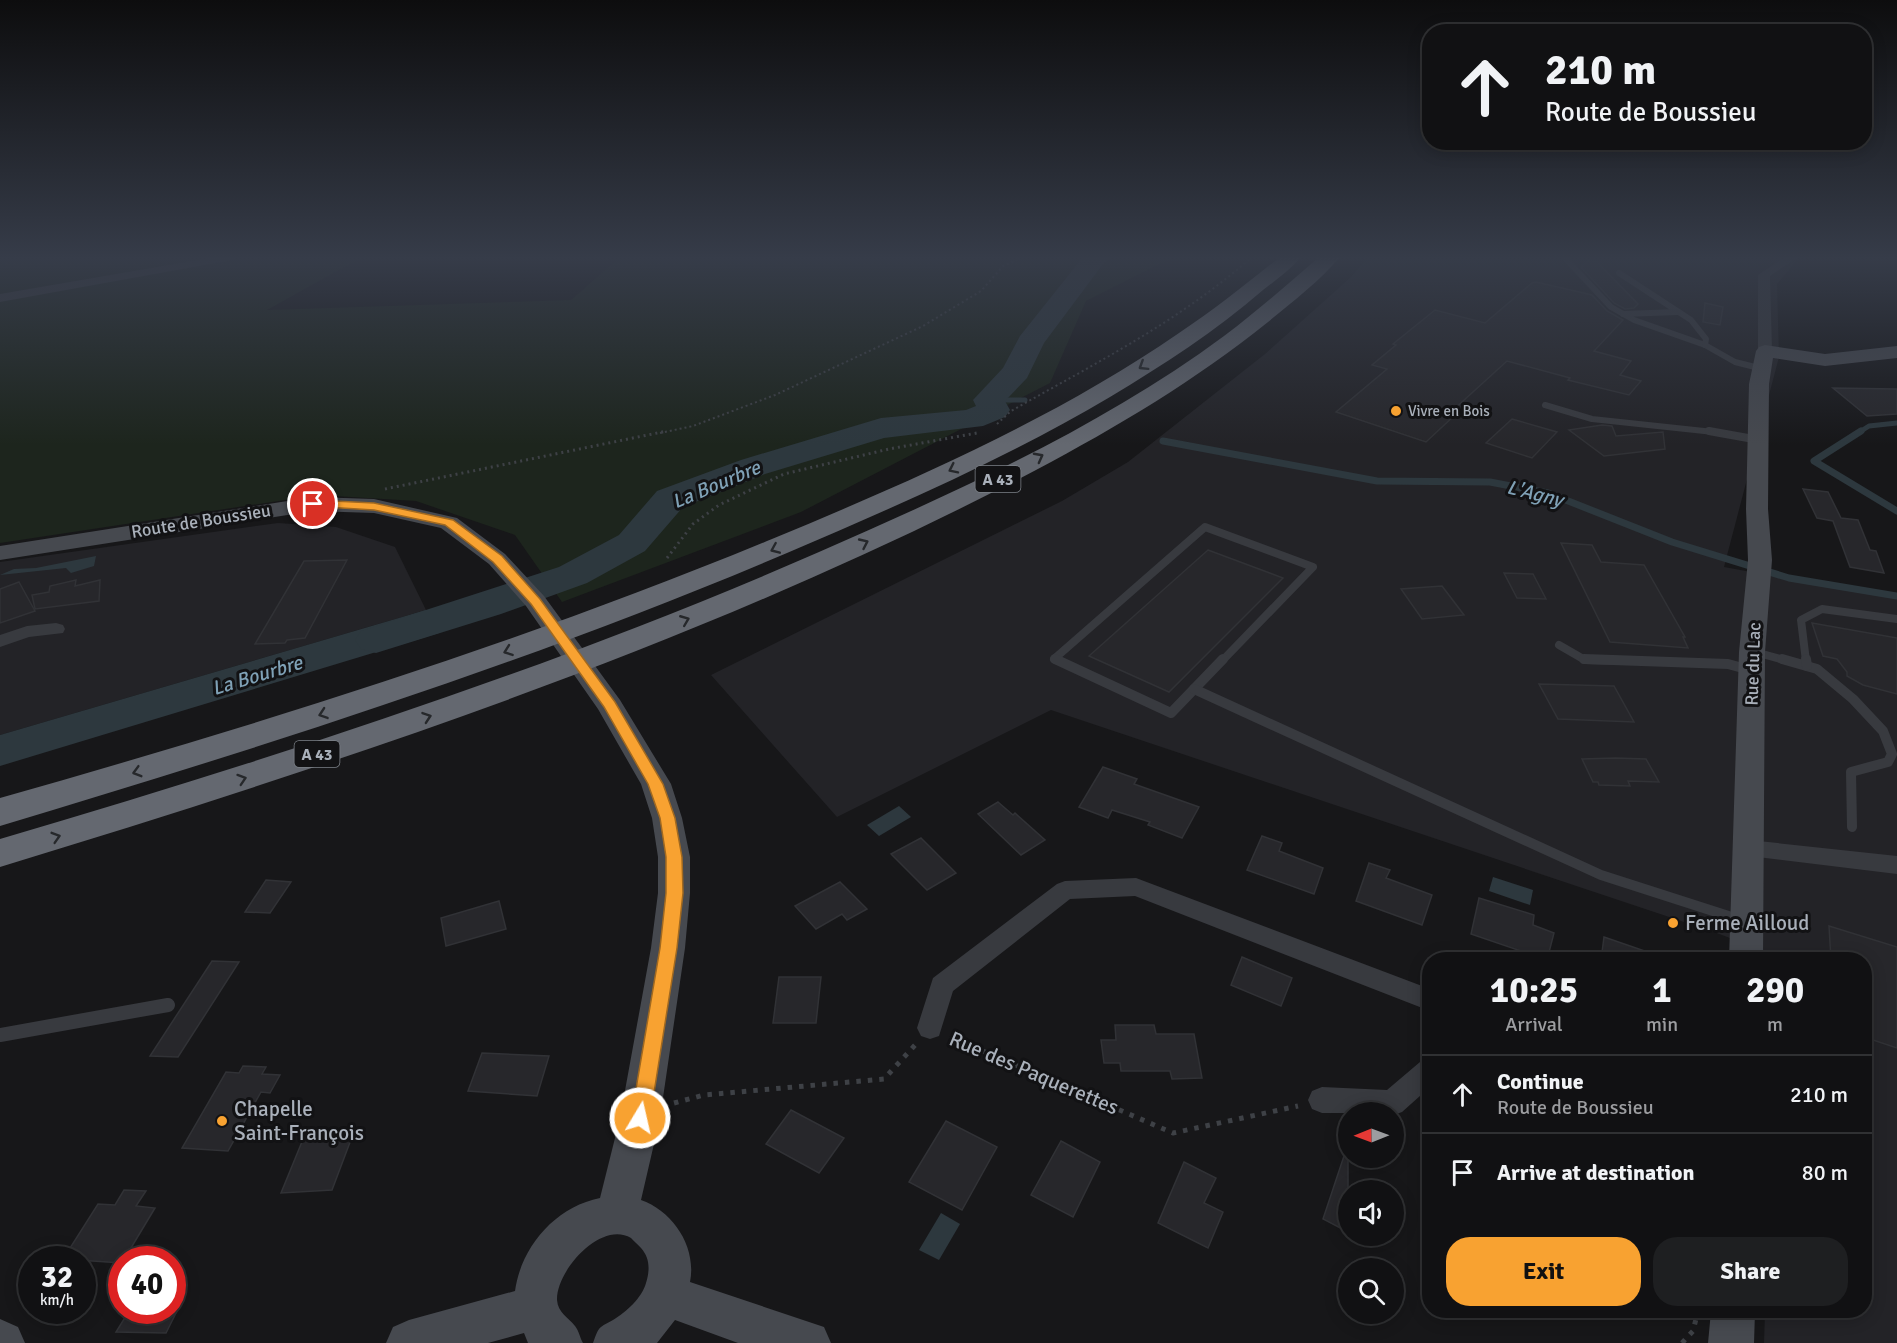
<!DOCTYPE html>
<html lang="en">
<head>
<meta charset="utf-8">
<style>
  :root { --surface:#111113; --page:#1e1f21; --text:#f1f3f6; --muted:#9c9da0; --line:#303133; --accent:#f8a231 }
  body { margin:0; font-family:Signika,sans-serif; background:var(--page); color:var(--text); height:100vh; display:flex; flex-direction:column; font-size:22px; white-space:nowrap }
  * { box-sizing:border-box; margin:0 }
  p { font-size:20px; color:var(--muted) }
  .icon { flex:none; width:33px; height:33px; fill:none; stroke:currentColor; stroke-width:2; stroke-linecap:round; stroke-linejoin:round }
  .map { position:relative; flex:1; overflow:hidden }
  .details { position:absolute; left:1422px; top:952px; width:450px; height:366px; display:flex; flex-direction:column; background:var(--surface); border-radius:24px; box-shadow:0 3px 15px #0003,0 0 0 2px var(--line) }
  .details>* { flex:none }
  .hud { position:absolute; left:1422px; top:24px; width:450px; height:126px; border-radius:24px; box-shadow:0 3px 15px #0003,0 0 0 2px var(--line); background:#111113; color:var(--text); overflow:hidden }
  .needle { width:39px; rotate:269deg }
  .tools { position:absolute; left:1338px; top:1102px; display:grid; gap:12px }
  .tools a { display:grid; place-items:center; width:66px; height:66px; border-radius:50%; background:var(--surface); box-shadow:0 3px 15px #0003,0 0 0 2px var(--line); font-size:30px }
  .speed { position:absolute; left:18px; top:1246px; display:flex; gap:12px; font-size:30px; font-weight:700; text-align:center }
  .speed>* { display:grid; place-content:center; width:78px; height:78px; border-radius:50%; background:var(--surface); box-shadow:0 3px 15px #0003,0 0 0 2px var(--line); line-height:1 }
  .speed small { font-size:15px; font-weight:400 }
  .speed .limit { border:9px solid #d22; background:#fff; color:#111 }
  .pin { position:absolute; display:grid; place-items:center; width:51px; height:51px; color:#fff; margin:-26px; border:3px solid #fff; border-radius:50%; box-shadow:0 2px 6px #0007 }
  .me { position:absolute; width:66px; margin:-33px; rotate:9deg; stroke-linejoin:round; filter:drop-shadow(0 0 4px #0008) }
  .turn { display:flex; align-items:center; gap:21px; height:126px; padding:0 24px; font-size:27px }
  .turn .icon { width:78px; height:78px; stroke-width:2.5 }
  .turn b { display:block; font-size:42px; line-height:51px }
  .eta { display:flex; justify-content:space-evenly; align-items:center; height:102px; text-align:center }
  .eta b { font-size:36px; font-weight:700; line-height:42px }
  .button { display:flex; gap:12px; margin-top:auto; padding:12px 24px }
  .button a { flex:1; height:69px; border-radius:24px; background:var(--accent); color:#111; font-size:24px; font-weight:700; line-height:69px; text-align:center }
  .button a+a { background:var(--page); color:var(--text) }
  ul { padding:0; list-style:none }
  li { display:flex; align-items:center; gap:18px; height:78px; padding:0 24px; border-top:2px solid var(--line) }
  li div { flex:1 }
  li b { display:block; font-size:22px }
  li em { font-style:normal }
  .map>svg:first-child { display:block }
  .built { fill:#232327 }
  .green { fill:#1d251d }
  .water { fill:#2d383e }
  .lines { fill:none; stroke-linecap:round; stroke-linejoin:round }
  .stream-far1 { stroke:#2d383e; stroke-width:5 }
  .stream { stroke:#2d383e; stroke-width:7 }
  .river { fill:#2d383e; fill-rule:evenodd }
  .building { fill:#27272b; stroke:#313236; stroke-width:1.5 }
  .path-far2 { stroke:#3e4146; stroke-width:2; stroke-dasharray:2 3; stroke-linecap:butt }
  .path-far1 { stroke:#3e4146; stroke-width:3; stroke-dasharray:2 4; stroke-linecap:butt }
  .path { stroke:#3e4146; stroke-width:5; stroke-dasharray:4.5 7; stroke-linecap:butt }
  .lane-far3 { stroke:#383a3f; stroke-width:6 }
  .lane-far2 { stroke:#383a3f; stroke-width:8 }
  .lane-far1 { stroke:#383a3f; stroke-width:10 }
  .lane { stroke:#383a3f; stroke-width:14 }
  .street { fill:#383a3f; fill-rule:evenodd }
  .secondary { fill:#46494f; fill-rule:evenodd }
  .highway { fill:#646870; fill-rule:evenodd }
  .oneway { stroke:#26282b }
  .route { fill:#f8a231; stroke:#a16920; stroke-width:1.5 }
  .poi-dot { fill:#f8a231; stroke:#121214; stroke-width:2 }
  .labels { text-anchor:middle; stroke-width:6; stroke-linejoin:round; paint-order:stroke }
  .far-poi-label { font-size:15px; fill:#a9b0ba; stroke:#121214; text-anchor:start }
  .shield { fill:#121214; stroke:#7c8188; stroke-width:1.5 }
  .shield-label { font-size:16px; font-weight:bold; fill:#a9b0ba }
  .street-label { font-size:18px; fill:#a9b0ba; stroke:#121214 }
  .water-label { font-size:20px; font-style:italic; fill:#7fa1b6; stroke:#121214 }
  .near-poi-label { font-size:21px; fill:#a9b0ba; stroke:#121214; text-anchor:start }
  .near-street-label { font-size:21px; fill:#a9b0ba; stroke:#121214 }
</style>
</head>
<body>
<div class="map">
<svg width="1897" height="1343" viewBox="0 0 1897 1343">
  <rect width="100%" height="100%" fill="#171719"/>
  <g class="built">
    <path d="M1368,257H1808L1799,258L1777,284L1779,357L1724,567L1897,599V1343H1764L1765,1311H1864V960H1775V955L1714,932L1051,710L837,817L711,675L1062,501L1128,462L1265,354L1351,277Z"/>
    <path d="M278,523L336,527L395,547L426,610L0,735V562Z"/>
  </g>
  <path class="green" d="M0,257H362L267,310L571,300L620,257H1205L1167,260L1086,301L1050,383L801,512L562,602L515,535L416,501L318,495L0,543Z"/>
  <g class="water">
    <path d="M96,556L94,566L71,573L66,568L0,575L14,569L36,568Z"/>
    <path d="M426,610L439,633L0,766V735Z"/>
    <path d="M899,806L911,817L879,836L867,825Z"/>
    <path d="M1493,877L1533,890L1530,905L1489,891Z"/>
    <path d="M941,1213L960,1224L939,1260L919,1250Z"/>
  </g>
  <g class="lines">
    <g class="stream-far1">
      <path d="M989,400H1025"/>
      <path d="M1858,433L1869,426L1897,423"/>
    </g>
    <g class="stream">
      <path d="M1861,431L1814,461L1897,511"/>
      <path d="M1163,441L1377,481L1490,482L1548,493L1672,542L1789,578L1897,596"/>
    </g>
    <path class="river" d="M1083,257H1112L1103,264L1044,343L1027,378L1005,401L1010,410L1005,417L983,426L884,438L765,474L683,507L645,551L587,583L501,614L376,653L361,649L355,640L361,631L559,567L619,535L657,491L741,460L881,418L966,410L976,406L973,400L1003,368L1020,336Z"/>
  </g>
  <g class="building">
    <path d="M1592,257L1638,304L1634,308L1625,309L1614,303L1581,267Z"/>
    <path d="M1536,282L1592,295L1607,311L1623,320L1594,351L1631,361L1620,375L1641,381L1629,395L1568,380L1570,378L1507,361L1451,412L1456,414L1426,442L1336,412L1387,369L1372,365L1396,345L1393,344L1435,310L1485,323L1532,283Z"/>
    <path d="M1705,303L1723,307L1720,325L1703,322Z"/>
    <path d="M1833,388L1897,389V414L1867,416Z"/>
    <path d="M1512,419L1557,432L1532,458L1486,443Z"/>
    <path d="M1602,425L1612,426L1616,436L1663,432L1665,449L1604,456L1569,430Z"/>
    <path d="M1803,489L1828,492L1841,518L1858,520L1870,550L1876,551L1884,573L1850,567L1833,521L1817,518Z"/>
    <path d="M1561,543L1592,545L1601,562L1644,565L1685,637H1683L1688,648L1610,642Z"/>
    <path d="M1208,550L1283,578L1169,692L1089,656Z"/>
    <path d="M347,560L305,638L287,640L285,643L255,644L304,561Z"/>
    <path d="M1504,573L1533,574L1546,599L1517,598Z"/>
    <path d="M76,580L75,586L100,580L99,601L35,609L32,595L49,592L50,586Z"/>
    <path d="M19,582L35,611L0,623V589Z"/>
    <path d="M1442,586L1464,615L1422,619L1401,589Z"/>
    <path d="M1812,623L1897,638V694L1863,685L1847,676V672L1837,659L1823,656Z"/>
    <path d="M1539,684L1614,686L1634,722L1558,719Z"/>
    <path d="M1616,758L1646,759L1659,782L1628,781L1630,786L1599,785L1598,782H1593L1582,759Z"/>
    <path d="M1103,767L1137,779L1134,784L1199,807L1182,838L1148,825L1150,822L1112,810L1108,818L1079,807Z"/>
    <path d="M998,802L1013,815L1015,813L1045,840L1021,855L978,814Z"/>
    <path d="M1262,836L1282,843L1279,851L1323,868L1314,894L1247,870Z"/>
    <path d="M921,838L956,873L927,890L891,854Z"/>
    <path d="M1369,863L1390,870L1386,878L1432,895L1422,925L1356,901Z"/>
    <path d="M266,880L291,882L270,913L245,912Z"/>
    <path d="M840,882L867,909L847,920L842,914L816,929L795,906Z"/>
    <path d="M1479,898L1534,915L1533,925L1554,933L1547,960L1471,934Z"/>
    <path d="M499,901L506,929L446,946L441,918Z"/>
    <path d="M1829,926L1897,947V1048L1864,1037V960H1831Z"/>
    <path d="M1604,937L1662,957L1661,960H1601Z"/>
    <path d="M1242,957L1292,978L1281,1006L1231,985Z"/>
    <path d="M212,961L239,962L178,1057L150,1056Z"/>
    <path d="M779,977H821L816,1023H773Z"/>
    <path d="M1115,1025H1154L1156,1034H1194L1202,1078L1172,1079L1170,1071H1121L1120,1063H1104L1101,1040H1116Z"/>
    <path d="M482,1053L549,1056L537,1096L468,1091Z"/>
    <path d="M243,1066L266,1067L262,1074L280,1075L270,1093L261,1092L228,1151L182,1148L226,1072L239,1073Z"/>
    <path d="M791,1110L844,1138L819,1173L766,1144Z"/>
    <path d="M946,1121L997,1147L962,1210L909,1182Z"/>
    <path d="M355,1129L332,1190L281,1193L306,1132Z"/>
    <path d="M1061,1141L1100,1162L1073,1217L1031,1195Z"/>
    <path d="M1345,1153L1348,1154V1232L1323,1219Z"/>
    <path d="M1184,1162L1216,1178L1204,1203L1223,1212L1208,1248L1158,1223Z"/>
    <path d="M124,1190L146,1191L136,1206L155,1208L122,1263L63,1259L98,1204L115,1205Z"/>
    <path d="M129,1311H177L166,1333L116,1332Z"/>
  </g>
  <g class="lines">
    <g class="path-far2">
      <path d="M997,424L1011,411C1096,363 1178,322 1252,257"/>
      <path d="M660,433L693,426L775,395L923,326L981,291L1003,266L1024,257"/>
    </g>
    <g class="path-far1">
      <path d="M385,489L667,431"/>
      <path d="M667,558L693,524L719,505L784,474L889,449L977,433"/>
    </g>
    <g class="path">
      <path d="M950,1037L1173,1133L1298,1106"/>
      <path d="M674,1103L704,1095L884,1079L916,1044"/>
      <path d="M1682,1343L1693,1331L1697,1315"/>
    </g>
    <g class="lane-far3">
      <path d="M1564,257L1611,307L1634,320L1705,345L1735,362L1763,369"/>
      <path d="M1619,273L1691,320L1706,339L1705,345"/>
      <path d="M1623,314L1678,312"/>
      <path d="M1545,405L1592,419L1723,433"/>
    </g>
    <g class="lane-far2">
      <path d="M1709,431L1759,440"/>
      <path d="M1559,645L1585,660L1621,661"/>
      <path d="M1755,652L1788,661"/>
      <path d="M1058,661L1054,659L1205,527L1313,567L1222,661"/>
      <path d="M1806,661L1801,620L1822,609L1897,619"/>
    </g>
    <g class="lane-far1">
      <path d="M1055,659L1171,713L1223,659"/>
      <path d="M1584,659L1728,664L1750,670"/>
      <path d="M1782,659L1817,669L1853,699L1883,731L1892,754L1888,762L1851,772L1852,827"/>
      <path d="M1806,659L1807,666"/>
      <path d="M1194,689L1601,875L1741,920"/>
    </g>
    <path class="lane" d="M0,1035L168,1005"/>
    <g class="street">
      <path d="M215,257H238L232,260L0,302V294Z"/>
      <path d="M1785,257H1798L1770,276L1772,351L1765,355L1758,351V275Z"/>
      <path d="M56,623L63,625L65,629L63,633L29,637L0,647V635L27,626Z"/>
      <path d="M1749,840L1897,856V874L1741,855L1738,849L1741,843Z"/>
      <path d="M1136,878L1430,989V1011L1135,896L1070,899L953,991L939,1036L930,1039L921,1036L917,1028L933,978L1057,884L1065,881Z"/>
      <path d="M1430,1058V1087L1402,1112L1394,1115V1113H1322L1312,1109L1308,1100L1312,1091L1322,1087L1387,1090L1420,1062Z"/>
    </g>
    <g class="secondary">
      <path d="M1765,345L1825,354L1897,346V358L1825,366L1773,358L1769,384L1768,509L1772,560L1765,652L1763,960H1729L1739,652L1748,560L1746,509L1749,384L1756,351L1759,347Z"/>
      <path d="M313,497L374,499L457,518L505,554L544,596L620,700L671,784L682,818L690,857V893L685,948L660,1118L641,1200C673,1211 697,1247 690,1282L824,1327L831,1343H738L675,1320L657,1343H593C595,1338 597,1330 601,1327C604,1324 610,1322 613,1320C626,1312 642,1298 646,1283C650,1270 650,1258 641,1248C638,1245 634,1241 631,1238C601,1220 556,1271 557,1300C558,1313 568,1317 575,1326C579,1331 580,1338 583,1343H528L524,1333L488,1343H386L393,1327L409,1320L515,1291C521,1247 555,1207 600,1198L620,1118L651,948L658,893V857L652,818L641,784L598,709L526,606L489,564L441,528L374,513L313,511L0,560V546Z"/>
      <path d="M1711,1311H1755L1754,1343H1708Z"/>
      <path d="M0,1319L18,1327L25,1343H0Z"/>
    </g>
    <g class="highway">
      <path d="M1280,257H1301C1290,270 1276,280 1263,290C1216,331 1163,365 1110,397C1007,458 897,506 787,553C531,662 266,746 0,826V798C261,724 521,643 772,539C912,481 1054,419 1179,333C1214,310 1247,283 1280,257Z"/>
      <path d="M1319,257H1340C1320,281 1292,302 1268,322C1196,380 1117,427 1036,470C708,642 353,759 0,867V839C278,757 554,668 819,552C958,491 1101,427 1224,336C1257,311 1288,284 1319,257Z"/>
    </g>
  </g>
  <defs><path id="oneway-chevron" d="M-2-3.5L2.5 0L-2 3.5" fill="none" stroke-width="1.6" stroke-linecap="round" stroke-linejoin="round" transform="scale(1.5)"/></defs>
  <g class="oneway">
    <use href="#oneway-chevron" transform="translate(1143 366) rotate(148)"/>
    <use href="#oneway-chevron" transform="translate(1039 457) rotate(-28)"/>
    <use href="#oneway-chevron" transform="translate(953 469) rotate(154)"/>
    <use href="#oneway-chevron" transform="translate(864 543) rotate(-25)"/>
    <use href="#oneway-chevron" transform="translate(775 549) rotate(157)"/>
    <use href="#oneway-chevron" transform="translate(685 620) rotate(-22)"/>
    <use href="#oneway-chevron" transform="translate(508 651) rotate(160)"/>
    <use href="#oneway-chevron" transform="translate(323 714) rotate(161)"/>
    <use href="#oneway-chevron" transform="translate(427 717) rotate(-19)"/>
    <use href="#oneway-chevron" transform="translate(137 772) rotate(164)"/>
    <use href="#oneway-chevron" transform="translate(242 779) rotate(-18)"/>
    <use href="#oneway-chevron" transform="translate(56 837) rotate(-17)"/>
  </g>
  <linearGradient id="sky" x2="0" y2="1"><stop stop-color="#0d0d0e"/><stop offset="0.58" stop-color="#363c49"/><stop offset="1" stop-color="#363c49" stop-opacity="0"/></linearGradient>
  <rect width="1897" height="445" fill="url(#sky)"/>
  <path class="route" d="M313,500L374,503L453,520L502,556L540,599L615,702L663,784L675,818L682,857L683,893L677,948L650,1118L647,1124L640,1127L634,1124L631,1118L660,948L666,893V857L660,818L648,784L604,707L531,604L493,562L445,525L374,510L309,506L307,504Z"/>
  <g class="poi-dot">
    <circle cx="1396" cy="411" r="6"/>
    <circle cx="1673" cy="923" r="6"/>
    <circle cx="222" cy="1121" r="6"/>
  </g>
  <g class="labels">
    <g class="far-poi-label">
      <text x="1408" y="416">Vivre en Bois</text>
    </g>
    <g class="shield">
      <rect x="975.5" y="466" width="45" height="26" rx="4.5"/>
      <rect x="294.5" y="741" width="45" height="26" rx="4.5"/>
    </g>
    <g class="shield-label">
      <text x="998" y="485">A 43</text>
      <text x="317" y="760">A 43</text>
    </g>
    <g class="street-label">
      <text transform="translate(201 521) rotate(-9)" y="6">Route de Boussieu</text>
      <text transform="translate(1753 664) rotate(-88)" y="6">Rue du Lac</text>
    </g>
    <g class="water-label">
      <text transform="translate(716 484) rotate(-23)" y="7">La Bourbre</text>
      <text transform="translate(1535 493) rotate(14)" y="7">L'Agny</text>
      <text transform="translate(257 675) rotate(-17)" y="7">La Bourbre</text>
    </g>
    <g class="near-poi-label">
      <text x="1685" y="930">Ferme Ailloud</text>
      <text x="234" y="1116">Chapelle<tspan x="234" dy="24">Saint-François</tspan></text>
    </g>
    <g class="near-street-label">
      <text transform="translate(1034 1073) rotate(23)" y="7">Rue des Paquerettes</text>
    </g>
  </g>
</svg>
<div class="tools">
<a><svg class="needle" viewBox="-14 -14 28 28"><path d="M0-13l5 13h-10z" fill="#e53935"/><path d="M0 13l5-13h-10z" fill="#9c9da0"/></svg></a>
<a><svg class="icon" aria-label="sound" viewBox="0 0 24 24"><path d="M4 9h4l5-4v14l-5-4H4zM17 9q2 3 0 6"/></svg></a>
<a><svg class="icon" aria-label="search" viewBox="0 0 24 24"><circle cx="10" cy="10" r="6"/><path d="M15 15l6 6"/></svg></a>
</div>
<div class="speed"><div>32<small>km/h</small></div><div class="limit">40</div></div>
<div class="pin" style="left:313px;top:504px;background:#d93025"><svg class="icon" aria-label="arrive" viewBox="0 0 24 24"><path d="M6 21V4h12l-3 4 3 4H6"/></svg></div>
<svg class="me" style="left:640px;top:1118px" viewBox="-20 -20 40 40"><circle r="17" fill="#f8a231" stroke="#fff" stroke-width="3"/><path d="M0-11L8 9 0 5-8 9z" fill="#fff"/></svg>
<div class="hud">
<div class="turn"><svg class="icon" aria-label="ahead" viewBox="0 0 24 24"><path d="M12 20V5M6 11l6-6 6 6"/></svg><div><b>210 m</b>Route de Boussieu</div></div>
</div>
<section class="details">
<div class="eta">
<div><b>10:25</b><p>Arrival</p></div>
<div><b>1</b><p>min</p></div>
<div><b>290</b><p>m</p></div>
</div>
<ul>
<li><svg class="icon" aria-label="ahead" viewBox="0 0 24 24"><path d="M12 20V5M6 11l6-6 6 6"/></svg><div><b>Continue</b><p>Route de Boussieu</p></div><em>210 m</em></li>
<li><svg class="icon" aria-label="arrive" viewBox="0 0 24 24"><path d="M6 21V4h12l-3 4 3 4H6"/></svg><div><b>Arrive at destination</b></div><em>80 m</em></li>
</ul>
<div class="button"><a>Exit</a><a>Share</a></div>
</section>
</div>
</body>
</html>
